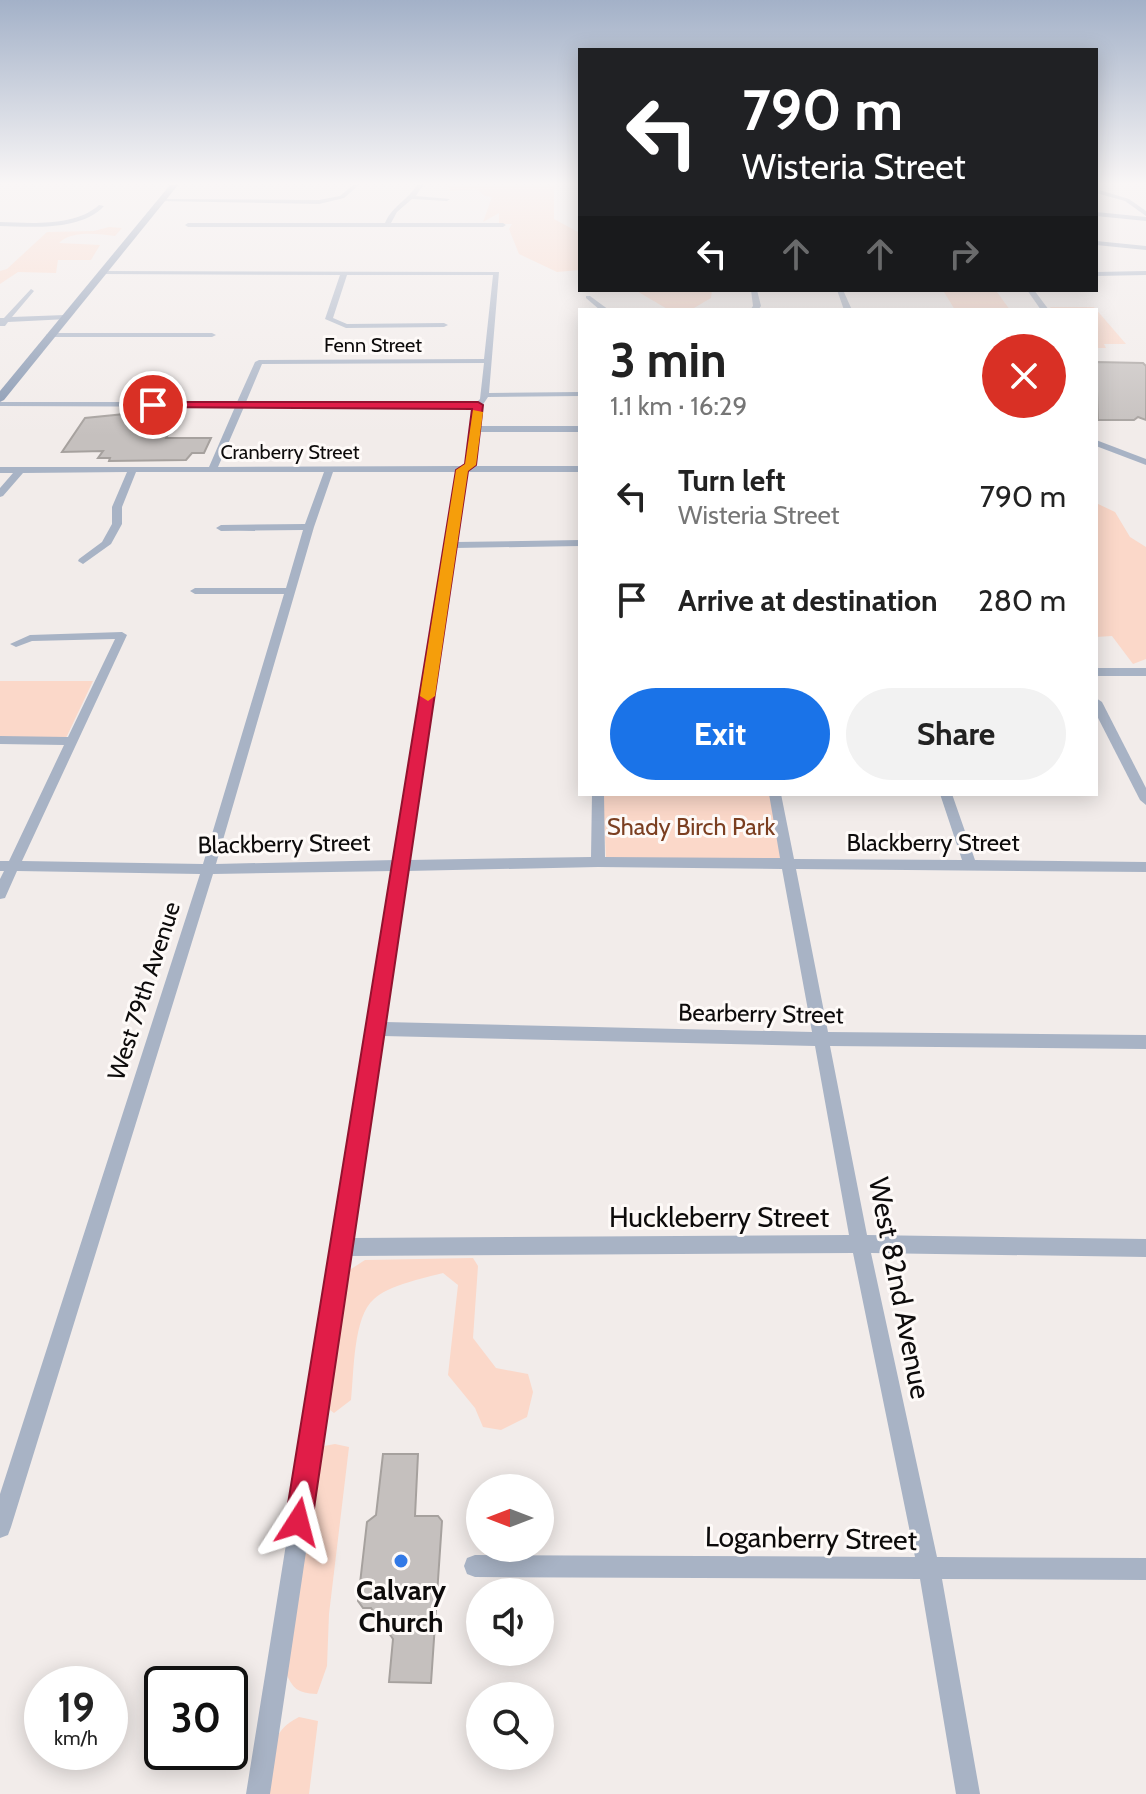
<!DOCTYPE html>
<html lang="en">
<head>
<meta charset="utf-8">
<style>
  :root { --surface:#fff; --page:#f2f2f2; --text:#222; --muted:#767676; --accent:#1a73e8 }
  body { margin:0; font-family:Cabin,sans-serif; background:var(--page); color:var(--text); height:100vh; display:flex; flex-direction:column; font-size:30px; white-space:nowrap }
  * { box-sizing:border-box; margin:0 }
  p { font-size:26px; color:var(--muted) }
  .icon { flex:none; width:44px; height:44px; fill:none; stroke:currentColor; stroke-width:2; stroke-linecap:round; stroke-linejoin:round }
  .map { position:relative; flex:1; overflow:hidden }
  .side { position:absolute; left:578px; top:308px; width:520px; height:488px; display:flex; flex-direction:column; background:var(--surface); border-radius:0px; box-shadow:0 4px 20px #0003 }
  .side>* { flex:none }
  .top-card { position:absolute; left:578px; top:48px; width:520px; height:244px; border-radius:0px; box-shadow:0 4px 20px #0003; background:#202124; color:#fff; overflow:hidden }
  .needle { width:52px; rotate:270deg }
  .buttons { position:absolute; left:466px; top:1474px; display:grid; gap:16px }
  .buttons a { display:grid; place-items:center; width:88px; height:88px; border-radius:50%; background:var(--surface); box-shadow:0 4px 20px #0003; font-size:40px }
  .speed { position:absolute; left:24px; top:1666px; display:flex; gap:16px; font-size:40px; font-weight:700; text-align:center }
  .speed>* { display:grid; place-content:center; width:104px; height:104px; border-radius:50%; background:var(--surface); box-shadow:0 4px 20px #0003; line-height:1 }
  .speed small { font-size:20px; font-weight:400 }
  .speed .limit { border:4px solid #111; border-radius:12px; background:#fff; color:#111 }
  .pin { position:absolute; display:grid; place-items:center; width:68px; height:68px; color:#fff; margin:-34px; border:4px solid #fff; border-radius:50%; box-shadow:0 2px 8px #0007 }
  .me { position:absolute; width:88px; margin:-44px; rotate:9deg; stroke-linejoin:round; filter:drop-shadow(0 0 6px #0008) }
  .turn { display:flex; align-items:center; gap:28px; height:168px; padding:0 32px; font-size:36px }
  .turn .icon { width:104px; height:104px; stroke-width:2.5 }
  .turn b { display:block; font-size:56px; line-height:68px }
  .lanes { display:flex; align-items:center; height:76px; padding:0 32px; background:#0003; justify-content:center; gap:40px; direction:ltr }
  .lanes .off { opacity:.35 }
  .round { display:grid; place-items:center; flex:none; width:84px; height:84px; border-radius:42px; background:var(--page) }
  .summary { display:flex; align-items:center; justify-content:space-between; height:136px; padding:0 32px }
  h1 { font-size:48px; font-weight:700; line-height:60px }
  .button { display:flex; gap:16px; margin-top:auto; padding:16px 32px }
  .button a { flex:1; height:92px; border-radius:48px; background:var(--accent); color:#fff; font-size:32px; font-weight:700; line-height:92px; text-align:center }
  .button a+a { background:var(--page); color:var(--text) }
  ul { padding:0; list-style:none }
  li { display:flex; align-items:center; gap:24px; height:104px; padding:0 32px }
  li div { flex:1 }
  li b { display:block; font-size:30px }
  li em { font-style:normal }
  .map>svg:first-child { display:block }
  .green { fill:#fbd8c9 }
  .building { fill:#c5c0be; stroke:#a6a19e; stroke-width:2 }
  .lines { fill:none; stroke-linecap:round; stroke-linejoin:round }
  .street { fill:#a8b3c5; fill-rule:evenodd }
  .secondary { fill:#8697b1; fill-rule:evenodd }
  .route { fill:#e11d48; stroke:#92132f; stroke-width:2 }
  .slow { fill:#f59e0b }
  .poi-dot { fill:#3279e6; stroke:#fefaf8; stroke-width:3 }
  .labels { text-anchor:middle; stroke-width:6; stroke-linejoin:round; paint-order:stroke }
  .far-street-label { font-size:20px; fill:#0d0b0b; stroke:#fefaf8 }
  .park-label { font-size:24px; fill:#7b3f21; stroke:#fefaf8 }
  .street-label { font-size:24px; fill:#0d0b0b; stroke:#fefaf8 }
  .near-street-label { font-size:28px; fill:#0d0b0b; stroke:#fefaf8 }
  .near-poi-label { font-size:28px; font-weight:bold; fill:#0d0b0b; stroke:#fefaf8 }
</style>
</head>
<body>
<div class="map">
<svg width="1146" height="1794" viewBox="0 0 1146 1794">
  <rect width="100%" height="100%" fill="#f2ecea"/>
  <g class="green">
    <path d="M554,185V219L580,233V270L557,272L519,254L509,229L512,224H499V213L483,222L492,197L485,196L477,189L450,191L449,186Z"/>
    <path d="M109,227L122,228L115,236C98,234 72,230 59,243L100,245L91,260H58L56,273L18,272L0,284V271L7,269L47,232L94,231Z"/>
    <path d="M635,290H712L711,298L694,308L669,310Z"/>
    <path d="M944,292H997L1010,310H955Z"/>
    <path d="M1050,307H1094L1126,344H1104L1106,348H1096V310H1052Z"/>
    <path d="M1096,503L1115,512L1130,537L1146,547V659L1133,664L1112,636L1096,637Z"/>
    <path d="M0,681H93L66,738H0Z"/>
    <path d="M603,794H770L782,860L606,859Z"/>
    <path d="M473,1258L478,1266L473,1338L496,1368L528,1374L533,1392L527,1417L501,1430L483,1427L475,1408L448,1375L458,1285L443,1273C424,1278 389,1285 374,1299C353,1316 354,1374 351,1400L334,1413L322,1404L348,1271L365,1260Z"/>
    <path d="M335,1444L349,1447L329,1614L327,1666L317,1694C297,1693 293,1689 285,1671L317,1454L324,1446Z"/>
    <path d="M299,1717L318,1721L309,1794H269C272,1761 266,1733 299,1717Z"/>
  </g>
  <g class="building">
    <path d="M1096,362L1143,363L1146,366V420L1138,417L1134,420H1098Z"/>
    <path d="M162,412H176L173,417H177L166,438H211L204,453H192L186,460L109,461L110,458H98L103,451L62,452L85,418L135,413L133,417H159Z"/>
    <path d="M383,1454H418L415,1516H438L442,1521L431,1683L389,1682L393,1639L371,1608H363L358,1601L367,1522L376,1515Z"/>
  </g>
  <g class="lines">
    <g class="street">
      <path d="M353,185H359L344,198L319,204L158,201L161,199L319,200L340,196Z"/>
      <path d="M417,185H423L416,196L450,199L447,201L412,199L397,212L391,223H503L506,225L503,227H188L185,225L188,223H385C392,206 408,200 417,185Z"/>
      <path d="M1096,189L1129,199L1146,211V216L1125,201L1096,193Z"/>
      <path d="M99,205L104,206C81,231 32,227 0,226V222C30,223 75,227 99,205Z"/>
      <path d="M1096,212L1146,217V221L1096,216Z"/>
      <path d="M1096,241L1146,246V250L1096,245Z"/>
      <path d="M100,271L499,272L489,393L580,392V396L488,397L482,406L480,426H580V432H479L474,466H580V472H466L456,542L580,540V546L455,548L409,860L591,857L592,794H604L605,857L780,858L769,794H781L794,859L962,860L940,794H952L975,860L1146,862V872L796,869L828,1032L1146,1035V1049L830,1046L867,1235L1146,1239V1257L871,1253L937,1557L1146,1558V1580L942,1579L980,1794H956L920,1579L475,1577L467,1574L464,1566L467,1558L475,1555L915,1557L853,1253L350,1256L270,1794H246L333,1251L331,1247L334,1240L393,871L213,874L11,1527L8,1535L0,1538V1494L200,874L17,871L5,898L0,899V879L4,871H0V861H9L64,745L0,744V736L68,737L115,639L32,641L16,647L10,644L30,635L122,632L127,635L22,861L203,864L284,594H195L190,591L195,588H286L303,530L221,531L216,528L221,525L305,524L324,472H136L122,507V524L111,544L83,564L78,561L79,559L102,542L112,524V507L127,472L23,473L3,496L0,497V488L13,473H0V467H209L235,407L0,406V402H122L136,379H139L143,381L130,402H237L255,362L259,360L484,359L493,275H347L333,318L347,324L444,323L448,325L444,327L346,328L325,319L340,275L98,274ZM484,363L480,399L476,403L246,402L262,364ZM244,407H474L467,464L462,466L218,467ZM333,472H457L395,860L216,864L314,527ZM598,867L782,869L812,1032L385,1022L407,871ZM383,1036L815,1046L849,1235L353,1238Z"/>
      <path d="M1146,271V275L1096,276V272Z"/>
      <path d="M31,289L34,291L12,317L65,315L68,319L8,322L5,326H0V318H4Z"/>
      <path d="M751,290H757L761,306L758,310H750L753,306Z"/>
      <path d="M837,290H843L852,310H844Z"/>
      <path d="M1027,290H1034L1049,310H1041Z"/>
      <path d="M586,296H590L609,310H600L586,298Z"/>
      <path d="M50,333H212L216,335L212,337H47L46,335Z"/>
      <path d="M1096,440L1146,459V465L1096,446Z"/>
      <rect x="1096" y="668" width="50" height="8"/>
      <path d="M1096,698L1102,702L1146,788V805L1140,800L1096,714Z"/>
    </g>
    <path class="secondary" d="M170,185H178L4,400L0,402V391Z"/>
  </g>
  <linearGradient id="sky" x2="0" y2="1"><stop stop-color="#a3b1c8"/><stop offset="0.42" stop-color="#f9f6f6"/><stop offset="1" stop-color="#f9f6f6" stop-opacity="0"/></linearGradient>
  <rect width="1146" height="436" fill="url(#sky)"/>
  <path class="route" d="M153,402H478L483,405L476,465L468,471L312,1522L308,1531L298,1535L289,1531L285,1522L456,470L465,464L472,409L149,407V403Z"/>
  <path class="slow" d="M473,410L483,412L476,465L468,471L435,696L428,701L420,696L456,470L465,464Z"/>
  <circle class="poi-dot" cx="401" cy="1561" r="8"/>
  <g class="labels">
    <g class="far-street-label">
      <text x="373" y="352">Fenn Street</text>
      <text x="290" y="459">Cranberry Street</text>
    </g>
    <g class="park-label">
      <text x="691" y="835">Shady Birch Park</text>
    </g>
    <g class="street-label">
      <text x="933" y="851">Blackberry Street</text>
      <text transform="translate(284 844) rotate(-1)" y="8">Blackberry Street</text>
      <text transform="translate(144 991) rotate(-72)" y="8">West 79th Avenue</text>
      <text transform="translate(761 1014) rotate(1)" y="8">Bearberry Street</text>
    </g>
    <g class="near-street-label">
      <text x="719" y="1227">Huckleberry Street</text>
      <text transform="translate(900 1288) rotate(79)" y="10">West 82nd Avenue</text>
      <text transform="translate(811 1538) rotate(1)" y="10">Loganberry Street</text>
    </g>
    <g class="near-poi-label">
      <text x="401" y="1600">Calvary<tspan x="401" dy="32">Church</tspan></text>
    </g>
  </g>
</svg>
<div class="buttons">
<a><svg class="needle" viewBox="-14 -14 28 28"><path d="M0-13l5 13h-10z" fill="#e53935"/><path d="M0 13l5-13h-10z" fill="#767676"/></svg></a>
<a><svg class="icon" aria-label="sound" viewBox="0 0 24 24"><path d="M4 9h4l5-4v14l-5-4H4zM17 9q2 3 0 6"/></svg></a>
<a><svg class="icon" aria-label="search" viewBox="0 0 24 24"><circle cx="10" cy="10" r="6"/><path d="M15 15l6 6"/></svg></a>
</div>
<div class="speed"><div>19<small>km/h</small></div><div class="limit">30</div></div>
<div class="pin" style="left:153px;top:405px;background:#d93025"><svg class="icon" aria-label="arrive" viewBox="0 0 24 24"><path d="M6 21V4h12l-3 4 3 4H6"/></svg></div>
<svg class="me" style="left:298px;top:1522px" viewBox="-20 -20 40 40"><path d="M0-17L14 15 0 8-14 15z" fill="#e11d48" stroke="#fff" stroke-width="4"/></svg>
<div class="top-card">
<div class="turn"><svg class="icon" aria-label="left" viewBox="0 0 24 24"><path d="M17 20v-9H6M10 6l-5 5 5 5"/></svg><div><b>790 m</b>Wisteria Street</div></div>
<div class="lanes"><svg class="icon" aria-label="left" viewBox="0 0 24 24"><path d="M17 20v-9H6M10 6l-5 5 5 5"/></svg><svg class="icon off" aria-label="ahead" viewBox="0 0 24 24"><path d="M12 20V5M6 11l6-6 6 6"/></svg><svg class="icon off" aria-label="ahead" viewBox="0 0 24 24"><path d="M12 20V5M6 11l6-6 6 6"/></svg><svg class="icon off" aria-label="right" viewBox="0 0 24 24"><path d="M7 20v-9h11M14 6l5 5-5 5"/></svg></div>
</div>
<section class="side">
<div class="summary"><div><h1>3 min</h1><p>1.1 km · 16:29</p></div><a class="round" style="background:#d93025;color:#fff"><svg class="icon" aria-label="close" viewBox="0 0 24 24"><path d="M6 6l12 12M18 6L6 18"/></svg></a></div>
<ul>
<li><svg class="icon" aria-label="left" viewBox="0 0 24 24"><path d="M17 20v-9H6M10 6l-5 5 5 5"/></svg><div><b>Turn left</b><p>Wisteria Street</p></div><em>790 m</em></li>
<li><svg class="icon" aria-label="arrive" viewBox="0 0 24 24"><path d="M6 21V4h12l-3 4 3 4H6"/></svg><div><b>Arrive at destination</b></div><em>280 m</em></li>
</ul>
<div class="button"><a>Exit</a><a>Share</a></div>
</section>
</div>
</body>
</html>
